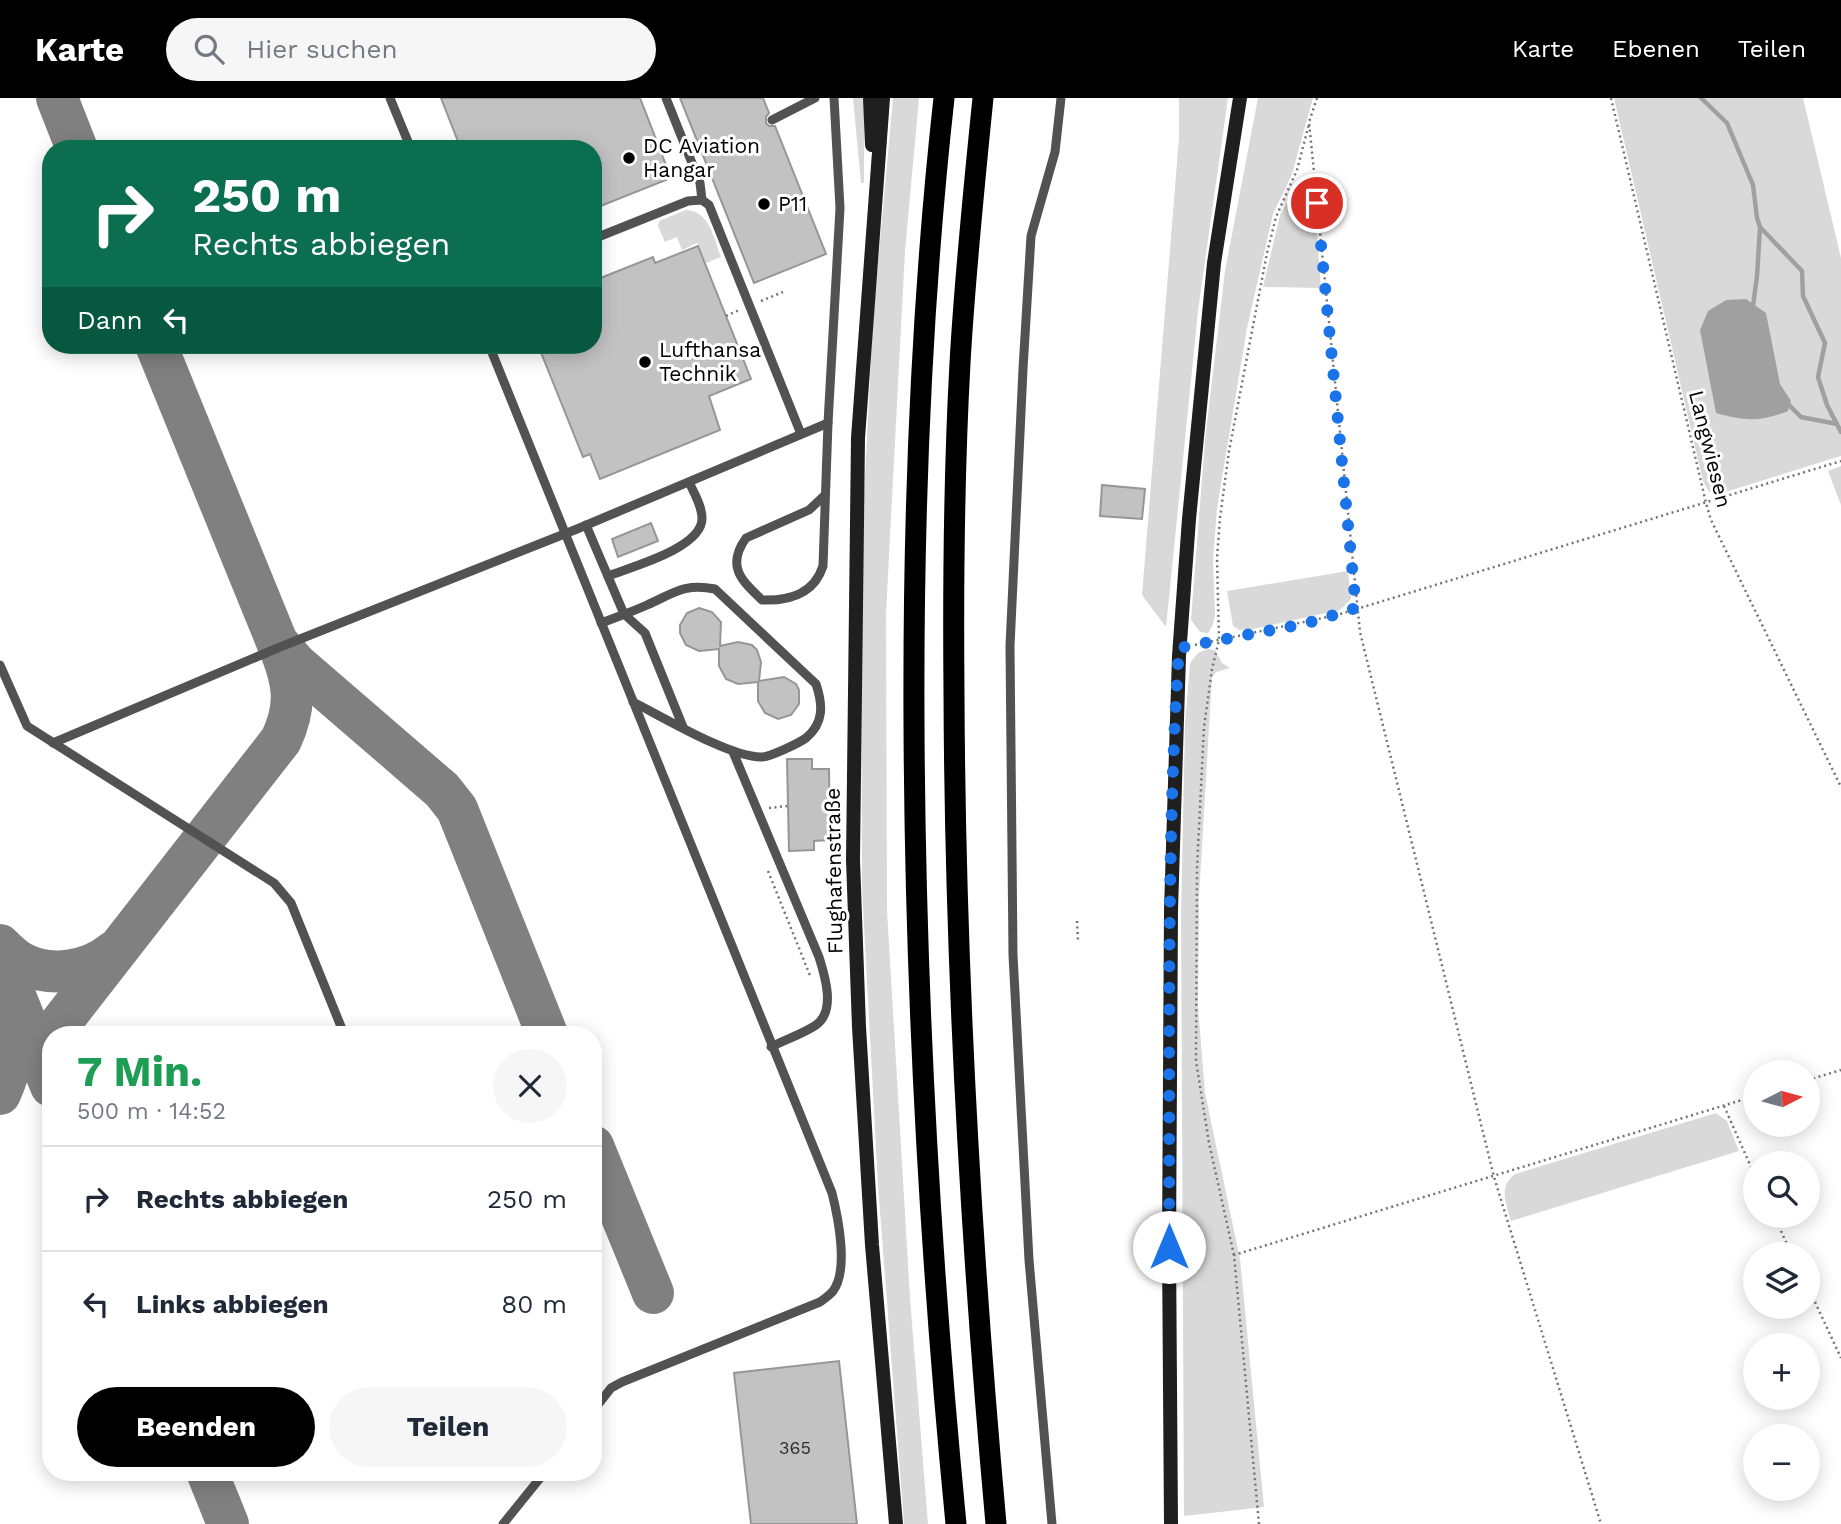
<!DOCTYPE html>
<html lang="de">
<head>
<meta charset="utf-8">
<style>
  :root { --surface:#fff; --page:#f6f6f7; --text:#1f2937; --muted:#747a83; --line:#e0e1e3; --accent:#000 }
  body { margin:0; font-family:"Work Sans",sans-serif; background:var(--page); color:var(--text); height:100vh; display:flex; flex-direction:column; font-size:26px; white-space:nowrap }
  * { box-sizing:border-box; margin:0 }
  p { font-size:23px; color:var(--muted) }
  .icon { flex:none; width:38px; height:38px; fill:none; stroke:currentColor; stroke-width:2; stroke-linecap:round; stroke-linejoin:round }
  .map { position:relative; flex:1; overflow:hidden }
  .side { position:absolute; left:42px; top:928px; width:560px; height:455px; display:flex; flex-direction:column; background:var(--surface); border-radius:28px; box-shadow:0 4px 18px #0003 }
  .side>* { flex:none }
  .banner { position:absolute; left:42px; top:42px; width:560px; height:214px; border-radius:28px; box-shadow:0 4px 18px #0003; background:#0b6e4f; color:#fff; overflow:hidden }
  .needle { width:46px; rotate:84deg }
  .buttons { position:absolute; left:1743px; top:962px; display:grid; gap:14px }
  .buttons a { display:grid; place-items:center; width:77px; height:77px; border-radius:50%; background:var(--surface); box-shadow:0 4px 18px #0003; font-size:35px }
  .pin { position:absolute; display:grid; place-items:center; width:60px; height:60px; color:#fff; margin:-30px; border:4px solid #fff; border-radius:50%; box-shadow:0 2px 7px #0007 }
  .me { position:absolute; width:77px; margin:-38px; rotate:0deg; stroke-linejoin:round; filter:drop-shadow(0 0 5px #0008) }
  .turn { display:flex; align-items:center; gap:24px; height:147px; padding:0 35px; font-size:32px }
  .turn .icon { width:91px; height:91px; stroke-width:2.5 }
  .turn b { display:block; font-size:49px; line-height:60px }
  .then { display:flex; align-items:center; height:66px; padding:0 35px; background:#0003; gap:14px; font-size:26px }
  .round { display:grid; place-items:center; flex:none; width:74px; height:74px; border-radius:37px; background:var(--page) }
  .overview { display:flex; align-items:center; justify-content:space-between; height:119px; padding:0 35px }
  h1 { font-size:42px; font-weight:700; line-height:52px; color:#1e9e55 }
  .primary-button { display:flex; gap:14px; margin-top:auto; padding:14px 35px }
  .primary-button a { flex:1; height:80px; border-radius:42px; background:var(--accent); color:#fff; font-size:28px; font-weight:700; line-height:80px; text-align:center }
  .primary-button a+a { background:var(--page); color:var(--text) }
  ul { padding:0; list-style:none }
  li { display:flex; align-items:center; gap:21px; height:105px; padding:0 35px; border-top:2px solid var(--line) }
  li div { flex:1 }
  li b { display:block; font-size:26px }
  li em { font-style:normal }
  header { display:flex; align-items:center; gap:42px; box-sizing:border-box; height:98px; padding:0 35px; background:var(--accent); color:#fff }
  header strong { font-size:33px }
  nav { display:flex; gap:38px; margin-inline-start:auto; font-size:24px }
  .search { width:490px; height:63px; background:var(--page); display:flex; align-items:center; gap:18px; box-sizing:border-box; padding:0 24px; border-radius:38px; color:var(--muted); font-size:26px }
  .map>svg:first-child { display:block }
  .green { fill:#d9d9d9 }
  .water { fill:#a0a0a0 }
  .lines { fill:none; stroke-linecap:round; stroke-linejoin:round }
  .stream { stroke:#a0a0a0; stroke-width:4.5 }
  .taxiway { stroke:#808080; stroke-width:42 }
  .building { fill:#c2c2c2; stroke:#969696; stroke-width:2 }
  .path { stroke:#747474; stroke-width:2.5; stroke-dasharray:2 3.5; stroke-linecap:butt }
  .lane { stroke:#525252; stroke-width:9 }
  .secondary { stroke:#1f1f1f; stroke-width:14 }
  .highway { stroke:#000; stroke-width:21 }
  .route { stroke:#1a73e8; stroke-width:12; stroke-dasharray:0 21.6 }
  .poi-dot { fill:#000; stroke:#fff; stroke-width:2.5 }
  .labels { text-anchor:middle; stroke-width:6; stroke-linejoin:round; paint-order:stroke }
  .number-label { font-size:18px; fill:#303030 }
  .poi-label { font-size:21px; fill:#000; stroke:#fff; text-anchor:start }
  .street-label { font-size:21px; fill:#000; stroke:#fff }
</style>
</head>
<body>
<header>
<strong>Karte</strong>
<div class="search"><svg class="icon" aria-label="search" viewBox="0 0 24 24"><circle cx="10" cy="10" r="6"/><path d="M15 15l6 6"/></svg>Hier suchen</div>
<nav><a>Karte</a><a>Ebenen</a><a>Teilen</a></nav>
</header>
<div class="map">
<svg width="1841" height="1426" viewBox="0 0 1841 1426">
  <rect width="100%" height="100%" fill="#fff"/>
  <g class="green">
    <path d="M853,0H864V85H861Z"/>
    <path d="M893,0H919L905,153L886,515L887,812L910,1200L928,1426H904L878,1087L862,790L861,458L873,221Z"/>
    <path d="M1179,0H1228L1198,213L1166,529L1142,497L1179,40Z"/>
    <path d="M1258,0H1313L1292,76L1273,116L1247,230L1217,410L1213,462L1215,518L1212,529L1208,535L1200,534L1191,522L1205,342L1225,173Z"/>
    <path d="M1614,0H1803L1841,160V358L1719,396L1709,394L1703,383Z"/>
    <path d="M1313,82L1321,190L1263,189L1280,117L1298,84Z"/>
    <path d="M686,112C710,113 714,141 721,159L706,165L697,145L682,152L677,139L665,144L658,128L659,123Z"/>
    <path d="M1841,368V407L1828,373Z"/>
    <path d="M1348,473L1351,501L1340,512L1253,531L1239,532L1233,528L1227,493Z"/>
    <path d="M1208,551L1215,552L1222,565L1230,570L1216,574L1212,579L1199,799L1198,908L1205,995L1240,1161L1264,1409L1184,1418L1181,817L1185,626L1190,565L1198,555Z"/>
    <path d="M1716,1015L1727,1023L1739,1053L1511,1123C1506,1105 1498,1089 1515,1076Z"/>
  </g>
  <path class="water" d="M1746,201L1766,215L1780,286L1791,303L1788,313C1760,324 1745,323 1716,315L1700,232L1708,213L1726,202Z"/>
  <g class="lines">
    <g class="stream">
      <path d="M1701,0L1727,25L1753,87L1757,120L1760,129L1802,173L1803,198L1825,245L1818,279L1827,307L1841,334"/>
      <path d="M1753,208L1757,178L1760,130"/>
      <path d="M1787,305L1801,319L1837,326"/>
    </g>
    <g class="taxiway">
      <path d="M57,0L77,51"/>
      <path d="M156,247L277,544L296,566L442,692L457,711L547,936"/>
      <path d="M0,847C6,853 14,861 22,865C50,880 89,874 113,854"/>
      <path d="M0,860L51,988"/>
      <path d="M52,936L281,642C298,606 293,583 279,548"/>
      <path d="M0,996C13,966 16,946 14,912"/>
      <path d="M593,1048L653,1195"/>
      <path d="M207,1374L228,1426"/>
    </g>
  </g>
  <g class="building">
    <path d="M441,0H640L671,80L593,111V51H461Z"/>
    <path d="M680,0H763L769,15L766,19V25L769,28H775L826,156L754,185Z"/>
    <path d="M698,148L751,281L709,298L720,332L600,381L590,356L583,359L538,247H593V183L653,159L655,165Z"/>
    <path d="M1102,387L1145,391L1142,421L1100,418Z"/>
    <path d="M651,425L658,443L618,459L612,441Z"/>
    <path d="M699,510L712,514L721,524L720,548L738,544L752,547L757,552L761,564L759,583L784,579L796,586L799,592V606L791,617L778,621L765,615L758,603V584L738,586L726,581L719,568V551L699,553L686,547L680,535V527L687,515Z"/>
    <path d="M787,661H812V671H829L830,742L814,743V752L789,753Z"/>
    <path d="M839,1263L857,1426H751L734,1275Z"/>
  </g>
  <g class="lines">
    <g class="path">
      <path d="M1317,0L1309,24L1360,534L1494,1079L1601,1426"/>
      <path d="M1611,0L1706,405L1711,422L1841,689"/>
      <path d="M761,203L783,194"/>
      <path d="M726,218L739,212"/>
      <path d="M1195,547L1337,517L1841,363"/>
      <path d="M769,710L787,708"/>
      <path d="M768,773L811,880"/>
      <path d="M1077,823L1078,843"/>
      <path d="M1808,982L1841,972"/>
      <path d="M1724,1008L1755,1078"/>
      <path d="M1774,1118L1792,1157"/>
      <path d="M1234,1157L1209,1045L1196,963L1197,770L1204,629L1212,571L1219,542L1217,460L1220,420L1229,353L1267,155L1276,119L1297,72L1309,26"/>
      <path d="M1808,1189L1841,1260"/>
      <path d="M1259,1426L1234,1157L1755,998"/>
    </g>
    <g class="lane">
      <path d="M390,0L411,51"/>
      <path d="M666,0L700,85L702,102L709,107L801,336"/>
      <path d="M772,22L815,0"/>
      <path d="M593,141L688,103L702,102"/>
      <path d="M489,247L832,1095C838,1119 849,1172 833,1193C830,1197 824,1201 820,1204L622,1284L611,1290L593,1313"/>
      <path d="M825,397L809,412L746,440C726,468 741,482 762,502C790,503 814,496 823,468L828,325L840,110L834,0"/>
      <path d="M586,427L624,516L645,535L683,629"/>
      <path d="M608,478C631,469 703,450 702,420C702,408 694,395 689,384"/>
      <path d="M601,525C616,519 632,514 647,507C674,495 684,485 715,491L816,586C823,607 824,625 806,640C799,645 770,659 762,659C731,660 663,619 633,604"/>
      <path d="M0,567L27,628L274,785L291,805L344,936"/>
      <path d="M53,645L280,549L577,431L828,325"/>
      <path d="M733,654L819,859C825,878 836,913 816,927C803,936 786,941 771,949"/>
      <path d="M503,1426L545,1374"/>
      <path d="M1052,1426L1029,1162L1013,857L1010,548L1023,271L1031,138L1055,54L1061,0"/>
    </g>
    <g class="secondary">
      <path d="M870,0L872,47"/>
      <path d="M883,0L858,340L853,762L859,929L872,1147L896,1426"/>
      <path d="M1171,1426L1169,1149L1171,812L1179,558L1189,421L1214,165L1240,0"/>
    </g>
    <g class="highway">
      <path d="M944,0C921,207 913,416 914,623C915,892 930,1159 956,1426"/>
      <path d="M983,0C974,88 965,176 960,265C954,374 953,485 954,595C955,873 971,1149 996,1426"/>
    </g>
  </g>
  <g class="lines">
    <path class="route" d="M1169,1149C1170,949 1166,749 1179,550L1308,525L1356,510L1317,105"/>
  </g>
  <g class="poi-dot">
    <circle cx="629" cy="60" r="7"/>
    <circle cx="764" cy="106" r="7"/>
    <circle cx="645" cy="264" r="7"/>
  </g>
  <g class="labels">
    <g class="number-label">
      <text x="795" y="1356">365</text>
    </g>
    <g class="poi-label">
      <text x="643" y="55">DC Aviation<tspan x="643" dy="24">Hangar</tspan></text>
      <text x="778" y="113">P11</text>
      <text x="659" y="259">Lufthansa<tspan x="659" dy="24">Technik</tspan></text>
    </g>
    <g class="street-label">
      <text transform="translate(1710 351) rotate(76)" y="7">Langwiesen</text>
      <text transform="translate(834 773) rotate(-91)" y="7">Flughafenstraße</text>
    </g>
  </g>
</svg>
<div class="buttons">
<a><svg class="needle" viewBox="-14 -14 28 28"><path d="M0-13l5 13h-10z" fill="#e53935"/><path d="M0 13l5-13h-10z" fill="#747a83"/></svg></a>
<a><svg class="icon" aria-label="search" viewBox="0 0 24 24"><circle cx="10" cy="10" r="6"/><path d="M15 15l6 6"/></svg></a>
<a><svg class="icon" aria-label="layers" viewBox="0 0 24 24"><path d="M12 4l9 5-9 5-9-5zM3 14l9 5 9-5"/></svg></a>
<a>+</a>
<a>−</a>
</div>
<div class="pin" style="left:1317px;top:105px;background:#d93025"><svg class="icon" aria-label="arrive" viewBox="0 0 24 24"><path d="M6 21V4h12l-3 4 3 4H6"/></svg></div>
<svg class="me" style="left:1169px;top:1149px" viewBox="-20 -20 40 40"><circle r="19" fill="#fff"/><path d="M0-13L10 11 0 6-10 11z" fill="#1a73e8"/></svg>
<div class="banner">
<div class="turn"><svg class="icon" aria-label="right" viewBox="0 0 24 24"><path d="M7 20v-9h11M14 6l5 5-5 5"/></svg><div><b>250 m</b>Rechts abbiegen</div></div>
<div class="then">Dann<svg class="icon" aria-label="left" viewBox="0 0 24 24"><path d="M17 20v-9H6M10 6l-5 5 5 5"/></svg></div>
</div>
<section class="side">
<div class="overview"><div><h1>7 Min.</h1><p>500 m · 14:52</p></div><a class="round"><svg class="icon" aria-label="close" viewBox="0 0 24 24"><path d="M6 6l12 12M18 6L6 18"/></svg></a></div>
<ul>
<li><svg class="icon" aria-label="right" viewBox="0 0 24 24"><path d="M7 20v-9h11M14 6l5 5-5 5"/></svg><div><b>Rechts abbiegen</b></div><em>250 m</em></li>
<li><svg class="icon" aria-label="left" viewBox="0 0 24 24"><path d="M17 20v-9H6M10 6l-5 5 5 5"/></svg><div><b>Links abbiegen</b></div><em>80 m</em></li>
</ul>
<div class="primary-button"><a>Beenden</a><a>Teilen</a></div>
</section>
</div>
</body>
</html>
